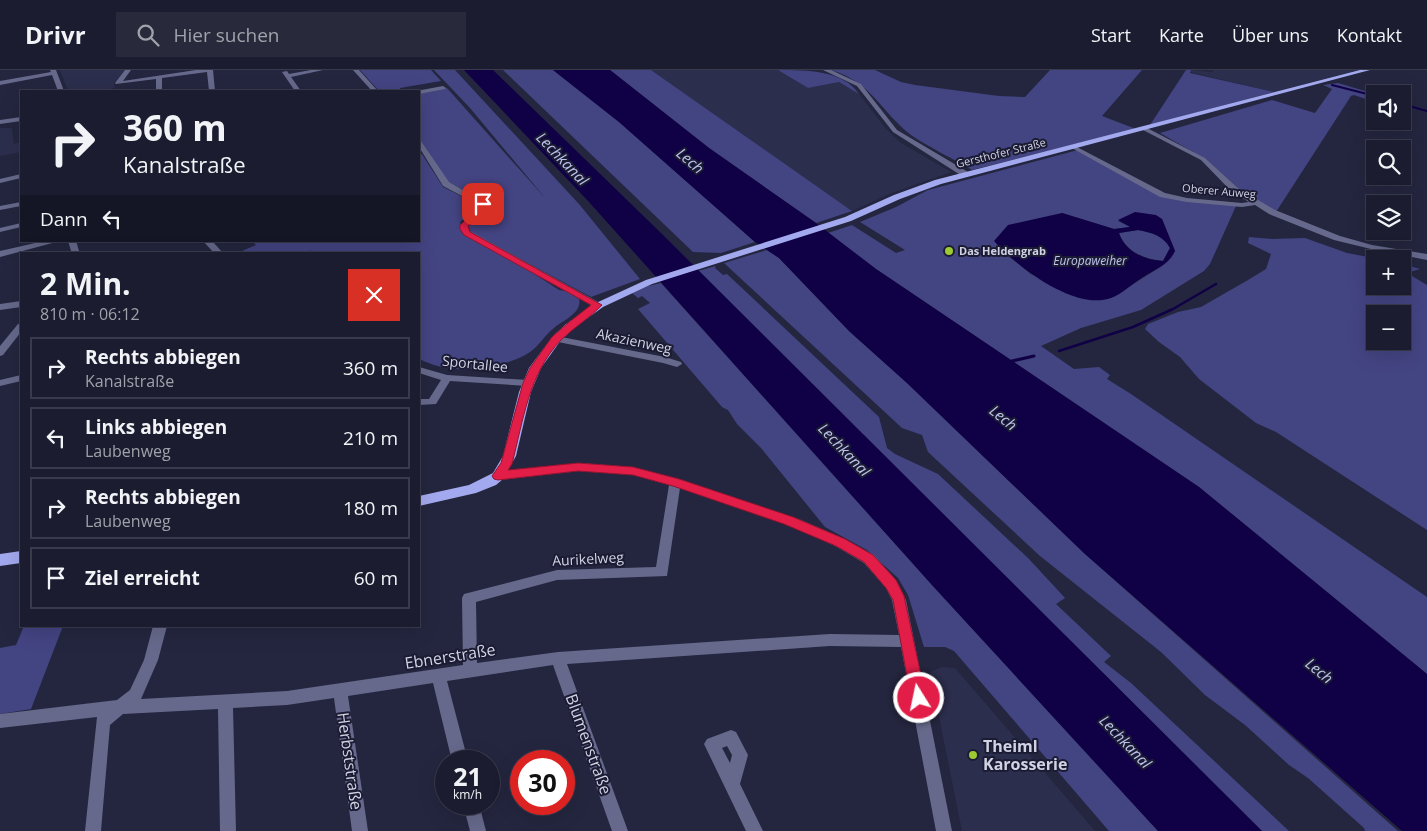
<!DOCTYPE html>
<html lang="de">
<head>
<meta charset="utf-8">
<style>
  :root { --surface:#1b1c2f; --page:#28293b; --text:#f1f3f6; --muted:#a0a1aa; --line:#393a4b }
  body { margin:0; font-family:"Open Sans",sans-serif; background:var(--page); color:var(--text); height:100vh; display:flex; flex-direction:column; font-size:19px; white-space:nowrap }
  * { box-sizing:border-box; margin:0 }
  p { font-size:16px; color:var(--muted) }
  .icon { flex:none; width:28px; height:28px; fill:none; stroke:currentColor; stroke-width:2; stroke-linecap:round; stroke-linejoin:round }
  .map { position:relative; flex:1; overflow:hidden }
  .side { position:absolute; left:20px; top:182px; width:400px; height:375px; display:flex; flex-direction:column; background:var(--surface); border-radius:0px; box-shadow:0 5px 20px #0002,0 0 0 1px var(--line) }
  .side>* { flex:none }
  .top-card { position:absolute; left:20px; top:20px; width:400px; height:152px; border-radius:0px; box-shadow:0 5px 20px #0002,0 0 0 1px var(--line); background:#1b1c2f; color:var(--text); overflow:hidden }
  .buttons { position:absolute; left:1366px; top:15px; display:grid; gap:10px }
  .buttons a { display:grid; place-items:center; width:45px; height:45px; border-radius:0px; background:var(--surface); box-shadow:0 5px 20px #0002,0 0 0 1px var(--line); font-size:25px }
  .speed { position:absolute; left:435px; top:680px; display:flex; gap:10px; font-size:25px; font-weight:700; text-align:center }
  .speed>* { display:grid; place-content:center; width:65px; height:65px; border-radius:50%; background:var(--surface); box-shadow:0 5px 20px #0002,0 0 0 1px var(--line); line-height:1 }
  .speed small { font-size:12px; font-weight:400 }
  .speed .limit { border:8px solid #d22; background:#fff; color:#111 }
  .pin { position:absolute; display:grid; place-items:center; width:42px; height:42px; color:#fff; margin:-21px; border-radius:10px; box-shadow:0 2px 8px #0006 }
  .me { position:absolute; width:55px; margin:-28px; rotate:350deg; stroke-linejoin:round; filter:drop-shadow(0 0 4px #0008) }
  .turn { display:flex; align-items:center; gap:18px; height:105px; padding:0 20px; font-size:22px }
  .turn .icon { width:65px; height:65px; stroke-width:2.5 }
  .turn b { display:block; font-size:35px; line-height:42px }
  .then { display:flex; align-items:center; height:48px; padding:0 20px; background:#0003; gap:10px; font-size:19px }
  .round { display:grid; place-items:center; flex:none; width:52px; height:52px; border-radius:0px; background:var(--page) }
  .summary { display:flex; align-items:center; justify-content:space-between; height:85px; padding:0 20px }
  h1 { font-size:30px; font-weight:700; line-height:38px }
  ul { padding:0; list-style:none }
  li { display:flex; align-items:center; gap:15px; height:62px; margin:0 10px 8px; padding:0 10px; border:2px solid var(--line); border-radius:0px }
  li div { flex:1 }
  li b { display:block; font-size:19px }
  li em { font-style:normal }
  header { display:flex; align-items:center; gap:30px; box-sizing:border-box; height:70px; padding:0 25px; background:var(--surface); border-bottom:1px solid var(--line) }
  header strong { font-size:24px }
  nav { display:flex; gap:28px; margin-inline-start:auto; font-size:18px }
  .search { width:350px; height:45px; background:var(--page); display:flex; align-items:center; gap:12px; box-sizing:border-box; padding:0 18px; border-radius:0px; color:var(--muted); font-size:19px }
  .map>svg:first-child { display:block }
  .built { fill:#2c2e4d }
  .green { fill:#434482; fill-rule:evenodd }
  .water { fill:#100045; fill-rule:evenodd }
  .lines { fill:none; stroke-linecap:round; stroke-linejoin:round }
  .stream-far2 { stroke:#100045; stroke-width:2 }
  .stream-far1 { stroke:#100045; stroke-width:2.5 }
  .stream { stroke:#100045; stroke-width:3 }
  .minor { fill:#66698b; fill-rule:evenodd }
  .major { fill:#a3a9ee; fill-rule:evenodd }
  .route { fill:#e11d48; stroke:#92132f }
  .poi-dot { fill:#9cca32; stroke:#1b1c34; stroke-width:2 }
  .labels { text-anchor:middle; stroke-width:4; stroke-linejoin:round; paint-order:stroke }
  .far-street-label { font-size:11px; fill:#d1d3e4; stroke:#1b1c34 }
  .far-poi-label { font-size:11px; font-weight:bold; fill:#d1d3e4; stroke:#1b1c34; text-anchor:start }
  .far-water-label { font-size:12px; font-style:italic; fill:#bec3ed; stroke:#1b1c34 }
  .street-label { font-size:14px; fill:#d1d3e4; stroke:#1b1c34 }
  .water-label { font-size:15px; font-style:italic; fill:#bec3ed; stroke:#1b1c34 }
  .near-street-label { font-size:16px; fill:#d1d3e4; stroke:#1b1c34 }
  .near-poi-label { font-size:16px; font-weight:bold; fill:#d1d3e4; stroke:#1b1c34; text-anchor:start }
</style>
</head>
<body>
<header>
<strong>Drivr</strong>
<div class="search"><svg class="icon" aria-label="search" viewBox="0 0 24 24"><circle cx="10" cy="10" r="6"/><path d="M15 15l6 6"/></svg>Hier suchen</div>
<nav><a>Start</a><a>Karte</a><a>Über uns</a><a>Kontakt</a></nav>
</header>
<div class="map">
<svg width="1427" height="761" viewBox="0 0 1427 761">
  <rect width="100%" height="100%" fill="#24263f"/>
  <g class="built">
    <path d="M60,0H125L114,13L115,18L101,21H68Z"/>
    <path d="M651,0H778L808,18L839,12L859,24L887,60L901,73L951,102L889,124L852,141Z"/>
    <path d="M1191,0L1212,2L1214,0H1359L1274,22L1190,2Z"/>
    <path d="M0,58H12L14,74L21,72V82L0,86Z"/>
    <path d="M942,597L955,598L1095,761H962L930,602Z"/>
  </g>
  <g class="green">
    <path d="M360,0H431L441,11L400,18L401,21H379Z"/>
    <path d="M434,0H455L579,134L640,209L591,227L471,162L468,155L484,143L488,135L486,133L447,111L419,68V23L447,18L546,129L470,38Z"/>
    <path d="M503,0H553L619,52L755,172L721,183L693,182Z"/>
    <path d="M610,0H651L852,141L816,153L709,78Z"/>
    <path d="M778,0C806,0 843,0 859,24L839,12L808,18Z"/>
    <path d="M831,0H875L901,12L915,15L999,26L1025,27L1050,0H1142L1102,46L1136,59L972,100C952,88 930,78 911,65C880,41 872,12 831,0Z"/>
    <path d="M1186,0H1191L1190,3L1274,22L1150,55Z"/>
    <path d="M1338,13L1375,24V32L1354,25L1351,26L1276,142L1248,127L1207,90L1160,63L1272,30L1315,43L1332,19L1323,15Z"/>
    <path d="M1078,80L1162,125L1236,136L1210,194L1204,201L1141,240L1081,258L1041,276L1074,299L1099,297L1110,305L1107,309L1131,324L1427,527V604L1199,417L876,199L828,163L852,155L896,183L905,180L860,152L896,137L928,120ZM1062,143L1114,159L1131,157L1118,151L1162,149L1175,181L1162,196L1111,228H1079L1031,204L1008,186Z"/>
    <path d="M422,84L443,117L477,134L478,138L460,152L461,156L559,220L566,221L579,229C583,243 560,252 554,258C545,265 539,276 530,282C509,296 472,302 448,298C438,297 428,293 419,289V184H304L313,179L302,184H235L256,175L252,171H419V85Z"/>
    <path d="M1138,160C1152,163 1163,165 1170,178L1163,191C1144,189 1126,182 1119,163Z"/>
    <path d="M1249,167L1272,169L1305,168L1347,183L1379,189H1375V216H1402L1403,194L1420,199L1407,203L1427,215V460L1276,362L1256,353L1199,309L1180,287L1159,272L1145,259L1148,254L1178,242L1201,237L1248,210L1266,199L1271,184L1248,173ZM1375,244H1402V271H1375Z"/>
    <path d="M767,180L779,188L849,261L907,313L1085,484L1398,761H1365L1364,758L1308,708L1289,695L1245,655L1205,625L1161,582L1040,486L928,382L922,365L902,358L724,193Z"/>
    <path d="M716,196L715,198L723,205L727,204L879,347L887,378L895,384L938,404L1029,489L1065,528L1056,534L1111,586L1104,592L1131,613L1289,761H1262L698,201Z"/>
    <path d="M661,213L932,515L1158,761H1109L954,581L945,577H924L908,525L898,508L867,480L825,457L761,378L737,354L728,340L722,337L638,239L650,233L642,226L638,228L632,223L648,216Z"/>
    <path d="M24,556H63L31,639L0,644V578L16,575Z"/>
  </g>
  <g class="water">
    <path d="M464,0H493L662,164L1262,761H1158L932,515L589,132Z"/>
    <path d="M553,0H610L709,78L816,153L876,199L1199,417L1427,604V761H1402L1085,484L907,313L849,261L779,188L755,172L619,52Z"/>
    <path d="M1135,142L1156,145L1162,149L1175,181C1169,195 1155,199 1143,207C1133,213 1122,224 1111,228C1074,241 1017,196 994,171L1008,155L1062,143L1114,159L1130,157L1118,150ZM1138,160C1152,163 1163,165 1170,178L1163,191C1145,190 1125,182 1119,163Z"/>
  </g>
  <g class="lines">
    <g class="stream-far2">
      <path d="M1332,15L1375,26"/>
      <path d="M1402,34L1427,41"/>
    </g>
    <path class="stream-far1" d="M1059,281L1133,257L1173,239L1216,214"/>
    <path class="stream" d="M1012,291L1034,286"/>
    <g class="minor">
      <path d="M50,0H56L64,21H58L52,5L0,15V11L51,2Z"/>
      <path d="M125,0H131L123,11L196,0H213L215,21H209L207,2L162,8V21H156V9L116,14L115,13Z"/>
      <path d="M311,0H323L291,7L301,21H295L282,2L287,1L289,4Z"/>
      <path d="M353,0H359L378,21H372Z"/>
      <path d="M823,0H831L861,14L897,60L968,102V106H962L893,62L857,16Z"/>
      <path d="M443,16L446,18L445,19L419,24V21H416Z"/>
      <path d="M21,47V51L0,54V50Z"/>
      <path d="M1143,58H1147L1205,88L1238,118L1275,140L1340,166L1372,175L1427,184V190L1371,179L1334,170L1269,144L1255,135L1242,137L1187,132L1160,127L1070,77L1075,76L1165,123L1187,128L1242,133L1249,132L1232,122L1201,90L1143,60Z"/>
      <path d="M419,70L421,71L449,112L487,134L483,144L468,156L470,161L600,233V237H594L464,165L460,159V155L477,141L479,135L443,116L419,77Z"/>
      <path d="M21,104V108L0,113V109Z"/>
      <path d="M21,132V136L0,140V136Z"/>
      <path d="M21,153V157L0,162V158Z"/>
      <path d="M44,171H60L0,187V181Z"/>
      <path d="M68,171H76L80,184H72Z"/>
      <path d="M203,171H212L224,184H215Z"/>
      <path d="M21,231V237L0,240V234Z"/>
      <path d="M21,253V262L3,285L0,286V276L18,254Z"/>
      <path d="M556,266L665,287L681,292L682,294L677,297L663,293L553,271L551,269L553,267Z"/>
      <path d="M419,297L447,305L528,310L533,313L528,316L450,311L436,334L419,335V329H429L441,310L419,303Z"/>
      <path d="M21,305V311L0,316V310Z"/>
      <path d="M579,393L633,397L679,409L801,450L845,469L874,485L896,510L906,530L952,761H936L901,577L830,576L567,594L628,761H612L553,595L447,611L468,691H452L433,613L348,626L368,761H352L334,628L287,635L233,638L236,761H220L218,639L123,644L110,655L101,761H85L97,647L0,658V644L117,630L130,620L144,590L153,556H167L158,590L141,629L287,621L463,595L462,528L464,524L557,500L656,497L669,415L633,405L579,401L498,410L494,409L492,406L494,403L498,402ZM680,418L793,456L837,477L864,493L886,518L892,530L899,565L830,564L558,582L477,593L476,532L557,510L667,506Z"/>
      <path d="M731,660L736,662L748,685L740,714L763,761H746L704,674L707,669ZM727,676L732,685L730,693L722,678Z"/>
      <path d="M463,734H479L486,761H470Z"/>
    </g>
    <g class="major">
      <path d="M1360,0H1370L941,114L900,129L851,151L652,214L603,237L574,258L561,270L541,298L531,322L516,386L503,409L496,415L476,423L419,436V426L469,415L493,403L503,386L519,322L529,298L553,266L566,254L596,233L646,210L845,147L894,125L935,110Z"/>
      <path d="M21,481V493L0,496V484Z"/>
    </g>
  </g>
  <path class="route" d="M480,133L487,134L483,144L468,156L470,162L602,235C590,248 574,257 561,270C529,303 523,351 512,394L508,400L578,393L633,397L679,409L793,447L845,469L873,485L896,510L904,526L926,628L924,633L919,635L914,633L911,628L893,530L886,518L864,492L836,476L784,454L673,416L633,405L578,401L498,410L494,409L492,406L501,393L523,313L530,298L552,267L568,253L591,235L464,165L460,159V155L477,141Z"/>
  <g class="poi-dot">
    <circle cx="949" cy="181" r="5"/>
    <circle cx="973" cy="685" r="5"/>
  </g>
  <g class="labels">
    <g class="far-street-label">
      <text transform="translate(1001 83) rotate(-14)" y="4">Gersthofer Straße</text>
      <text transform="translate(1219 121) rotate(5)" y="4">Oberer Auweg</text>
    </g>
    <g class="far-poi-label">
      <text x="959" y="185">Das Heldengrab</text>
    </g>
    <g class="far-water-label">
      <text x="1090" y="195">Europaweiher</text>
    </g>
    <g class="street-label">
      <text transform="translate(634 271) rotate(12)" y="5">Akazienweg</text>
      <text transform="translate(475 294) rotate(6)" y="5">Sportallee</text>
      <text transform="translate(588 489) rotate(-3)" y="5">Aurikelweg</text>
    </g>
    <g class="water-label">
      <text transform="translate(562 89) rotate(46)" y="5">Lechkanal</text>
      <text transform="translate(690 91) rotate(41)" y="5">Lech</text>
      <text transform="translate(1003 348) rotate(39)" y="5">Lech</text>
      <text transform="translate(844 380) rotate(46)" y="5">Lechkanal</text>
      <text transform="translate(1319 601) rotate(39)" y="5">Lech</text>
      <text transform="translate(1125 672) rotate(46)" y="5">Lechkanal</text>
    </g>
    <g class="near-street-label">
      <text transform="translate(450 586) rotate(-9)" y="6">Ebnerstraße</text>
      <text transform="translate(589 674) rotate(70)" y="6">Blumenstraße</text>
      <text transform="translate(350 691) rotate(82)" y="6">Herbststraße</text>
    </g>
    <g class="near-poi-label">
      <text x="983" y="682">Theiml<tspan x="983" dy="18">Karosserie</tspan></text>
    </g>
  </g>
</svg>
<div class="buttons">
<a><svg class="icon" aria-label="sound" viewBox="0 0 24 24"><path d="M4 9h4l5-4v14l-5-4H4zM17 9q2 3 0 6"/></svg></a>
<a><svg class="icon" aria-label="search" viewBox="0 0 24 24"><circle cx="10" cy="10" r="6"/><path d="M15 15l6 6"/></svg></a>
<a><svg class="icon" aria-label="layers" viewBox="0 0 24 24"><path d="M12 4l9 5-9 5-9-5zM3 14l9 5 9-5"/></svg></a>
<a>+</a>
<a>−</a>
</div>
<div class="speed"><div>21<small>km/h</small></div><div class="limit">30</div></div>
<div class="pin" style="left:483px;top:134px;background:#d93025"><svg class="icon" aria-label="arrive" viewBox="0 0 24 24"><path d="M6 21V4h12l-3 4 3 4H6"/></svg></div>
<svg class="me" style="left:919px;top:628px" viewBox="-20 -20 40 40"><circle r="17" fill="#e11d48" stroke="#fff" stroke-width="3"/><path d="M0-11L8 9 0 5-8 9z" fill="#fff"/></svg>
<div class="top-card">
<div class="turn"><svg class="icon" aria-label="right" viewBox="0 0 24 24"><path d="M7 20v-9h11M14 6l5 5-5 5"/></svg><div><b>360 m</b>Kanalstraße</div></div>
<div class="then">Dann<svg class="icon" aria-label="left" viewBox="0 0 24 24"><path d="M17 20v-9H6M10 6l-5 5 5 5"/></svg></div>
</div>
<section class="side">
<div class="summary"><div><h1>2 Min.</h1><p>810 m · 06:12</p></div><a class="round" style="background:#d93025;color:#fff"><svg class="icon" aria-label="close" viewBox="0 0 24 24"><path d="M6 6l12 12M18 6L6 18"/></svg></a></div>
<ul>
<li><svg class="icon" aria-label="right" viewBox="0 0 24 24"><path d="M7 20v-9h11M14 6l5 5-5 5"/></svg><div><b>Rechts abbiegen</b><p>Kanalstraße</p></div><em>360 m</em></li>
<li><svg class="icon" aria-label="left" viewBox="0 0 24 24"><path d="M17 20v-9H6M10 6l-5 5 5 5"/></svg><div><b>Links abbiegen</b><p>Laubenweg</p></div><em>210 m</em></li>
<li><svg class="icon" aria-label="right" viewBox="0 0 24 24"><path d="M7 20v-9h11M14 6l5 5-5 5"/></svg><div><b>Rechts abbiegen</b><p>Laubenweg</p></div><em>180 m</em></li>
<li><svg class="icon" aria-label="arrive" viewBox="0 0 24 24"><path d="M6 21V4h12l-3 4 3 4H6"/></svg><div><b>Ziel erreicht</b></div><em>60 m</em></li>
</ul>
</section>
</div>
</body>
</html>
